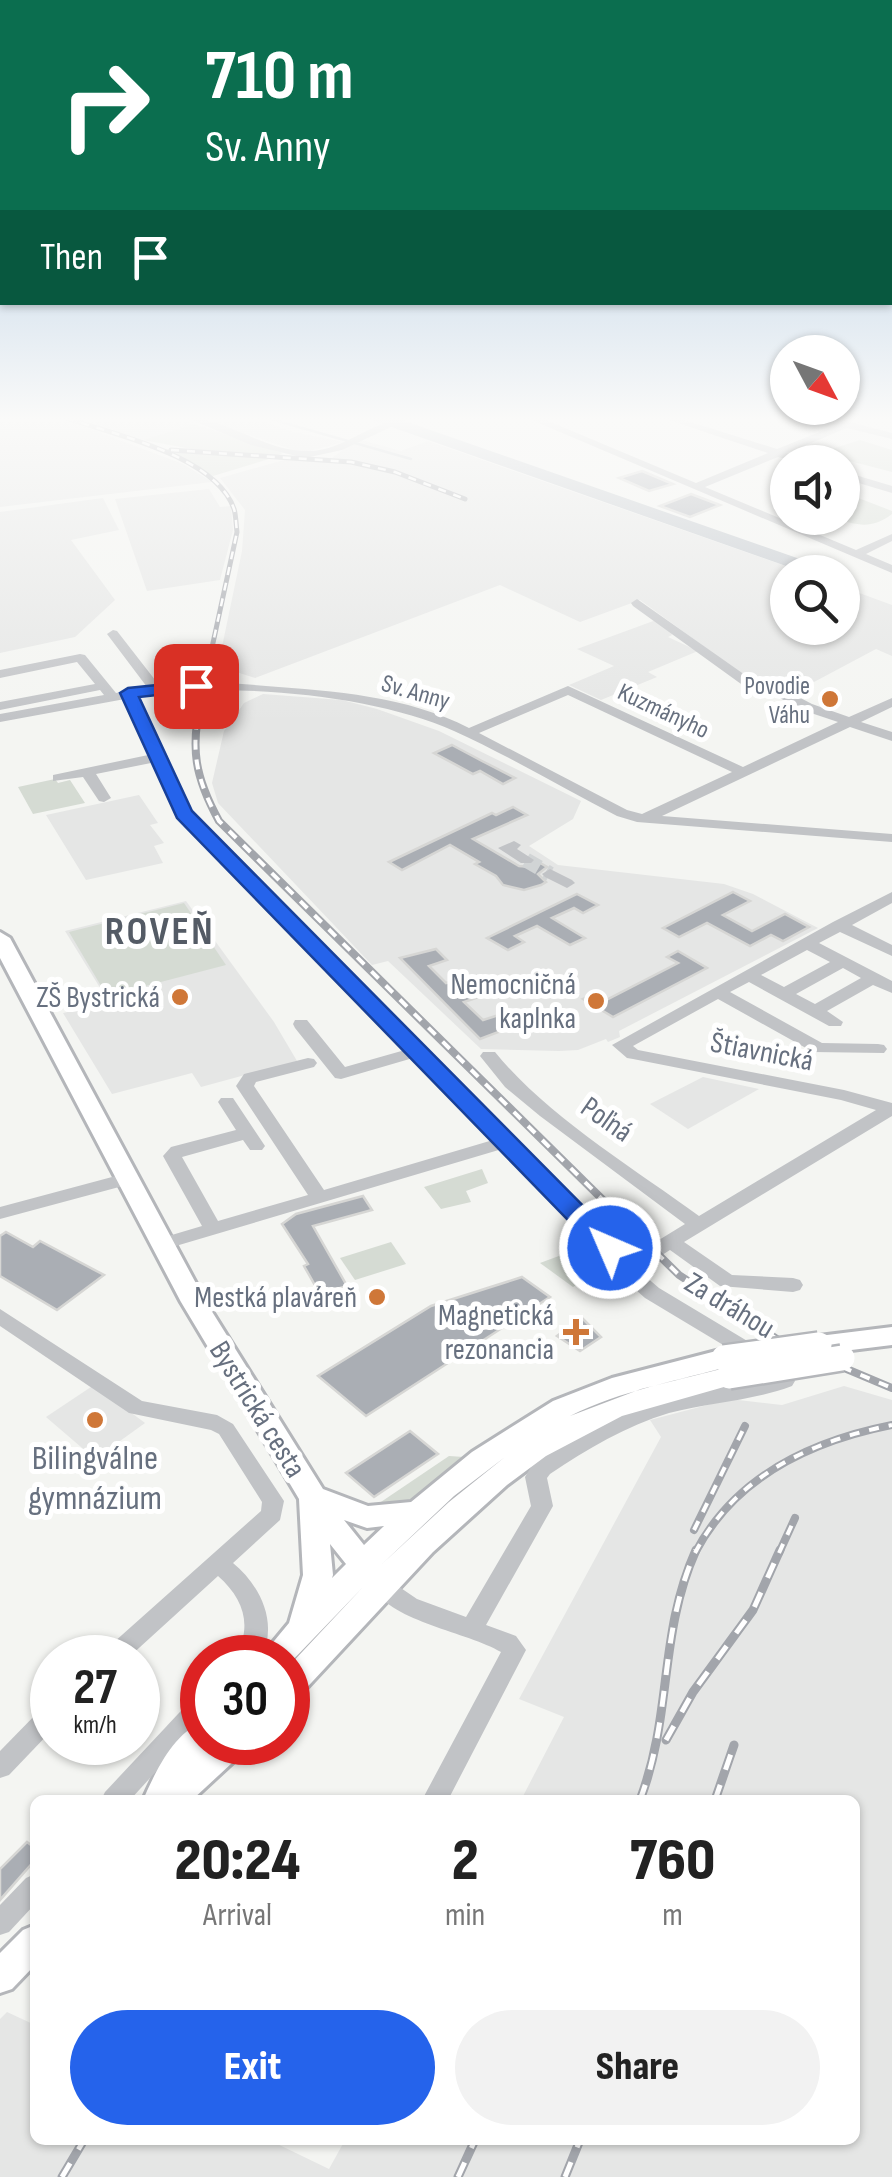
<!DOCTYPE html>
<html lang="en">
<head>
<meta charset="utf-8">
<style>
  :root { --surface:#fff; --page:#f2f2f2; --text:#222; --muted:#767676; --accent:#2563eb }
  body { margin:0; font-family:"Sofia Sans Condensed",sans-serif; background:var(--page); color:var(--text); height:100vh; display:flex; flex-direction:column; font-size:38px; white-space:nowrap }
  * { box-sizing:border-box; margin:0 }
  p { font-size:32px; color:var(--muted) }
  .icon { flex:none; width:55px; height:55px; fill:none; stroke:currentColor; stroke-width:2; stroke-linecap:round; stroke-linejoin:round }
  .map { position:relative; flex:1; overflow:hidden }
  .details { position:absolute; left:30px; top:1795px; width:830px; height:350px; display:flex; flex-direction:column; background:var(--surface); border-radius:15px; box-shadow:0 2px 8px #0004 }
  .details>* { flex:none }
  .guide { position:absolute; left:0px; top:0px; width:892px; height:305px; box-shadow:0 2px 8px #0004; background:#0b6e4f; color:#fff; overflow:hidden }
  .needle { width:65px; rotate:131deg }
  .fabs { position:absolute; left:770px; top:335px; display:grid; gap:20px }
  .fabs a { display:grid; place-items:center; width:90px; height:90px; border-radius:50%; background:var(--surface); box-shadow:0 2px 8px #0004; font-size:50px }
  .speed { position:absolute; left:30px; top:1635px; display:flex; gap:20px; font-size:50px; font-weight:700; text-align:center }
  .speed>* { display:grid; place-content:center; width:130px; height:130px; border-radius:50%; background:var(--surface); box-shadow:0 2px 8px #0004; line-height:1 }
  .speed small { font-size:25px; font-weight:400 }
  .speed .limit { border:15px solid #d22; background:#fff; color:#111 }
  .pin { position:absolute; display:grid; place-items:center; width:85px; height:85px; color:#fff; margin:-42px; border-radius:20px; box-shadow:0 5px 15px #0006 }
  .me { position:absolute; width:110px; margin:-55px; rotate:315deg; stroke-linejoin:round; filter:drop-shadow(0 0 8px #0008) }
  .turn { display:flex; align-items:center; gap:35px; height:210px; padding:0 40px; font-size:45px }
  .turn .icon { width:130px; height:130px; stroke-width:2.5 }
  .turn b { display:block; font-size:70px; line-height:85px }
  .then { display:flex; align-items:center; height:95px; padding:0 40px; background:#0003; gap:20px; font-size:38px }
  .eta { display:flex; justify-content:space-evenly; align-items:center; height:170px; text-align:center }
  .eta b { font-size:60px; font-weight:800; line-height:70px }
  .button { display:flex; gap:20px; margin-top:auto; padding:20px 40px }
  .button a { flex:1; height:115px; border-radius:60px; background:var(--accent); color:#fff; font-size:40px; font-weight:800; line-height:115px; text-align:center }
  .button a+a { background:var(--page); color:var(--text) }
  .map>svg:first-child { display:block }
  .built { fill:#e5e6e5 }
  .green { fill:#d5dbd3 }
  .water { fill:#bdc3c9 }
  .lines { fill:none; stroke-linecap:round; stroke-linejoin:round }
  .stream { stroke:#bdc3c9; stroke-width:2.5 }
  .building { fill:#aaaeb4; stroke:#d6d6d4; stroke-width:2.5 }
  .minor-tunnel { stroke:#d1d4d5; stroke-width:15; stroke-dasharray:15 8; stroke-linecap:butt }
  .major-casing { stroke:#b4b6ba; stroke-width:6 }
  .minor { fill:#c1c3c6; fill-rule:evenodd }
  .major { fill:#fff; fill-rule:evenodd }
  .rail-far2-casing { stroke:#a2a5ab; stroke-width:5 }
  .rail-far1-casing { stroke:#a2a5ab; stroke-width:8 }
  .rail-casing { stroke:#a2a5ab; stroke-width:9 }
  .rail-far2 { stroke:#fff; stroke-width:2.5; stroke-dasharray:8; stroke-linecap:butt }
  .rail-far1 { stroke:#fff; stroke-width:4; stroke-dasharray:10; stroke-linecap:butt }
  .rail { stroke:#fff; stroke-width:5; stroke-dasharray:16; stroke-linecap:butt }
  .major-bridge-casing { stroke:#b4b6ba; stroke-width:30; stroke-linecap:butt }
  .major-bridge { stroke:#fff; stroke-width:25 }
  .route { fill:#2563eb; stroke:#184099; stroke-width:2.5 }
  .poi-dot { fill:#cf7738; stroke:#fff; stroke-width:4 }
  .labels { text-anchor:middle; stroke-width:10; stroke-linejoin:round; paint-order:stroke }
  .far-poi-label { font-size:25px; fill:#67707f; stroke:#fff; text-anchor:end }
  .far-street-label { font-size:25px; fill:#67707f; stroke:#fff }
  .poi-label { font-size:30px; fill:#67707f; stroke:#fff; text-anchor:end }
  .street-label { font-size:30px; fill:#67707f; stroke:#fff }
  .near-poi-label { font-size:35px; fill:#67707f; stroke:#fff }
  .district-label { font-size:40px; font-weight:bold; letter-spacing:2.5px; fill:#545b65; stroke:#fff }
</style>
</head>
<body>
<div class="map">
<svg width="892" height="2177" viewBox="0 0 892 2177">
  <rect width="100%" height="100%" fill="#f4f5f2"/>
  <g class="built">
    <path d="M0,418H61L183,464L212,482L0,507Z"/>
    <path d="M78,418H178L194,424L143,440Z"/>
    <path d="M200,418H255L294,432L344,442L302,453Z"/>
    <path d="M358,439L401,451L428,441L803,572H788V628H842L843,587L892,605V656L876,649L814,682L793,675L754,683L640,600L580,622L500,585L255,678L218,666L242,551L245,510L220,478L298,456L332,458Z"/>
    <path d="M209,489L220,507L231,506L233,530L220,580L147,591L115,499Z"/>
    <path d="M103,498L119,530L71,540L115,600L75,637L0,653V512Z"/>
    <path d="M656,620L669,628L672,635L668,637L698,651L648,672L657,677L601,700L569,685L614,666L577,649Z"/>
    <path d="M263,694L342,700L377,709L439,731L581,801L573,819L529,846L558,865L724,884L753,894L818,928L619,1031L620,1037L608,1042L606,1039L578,1050L559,1051L481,1049L388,961L372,965L218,803L212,783L224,731L244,703Z"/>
    <path d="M139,795L158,823L150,825L164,843L154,846L163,863L86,880L46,815Z"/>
    <path d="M186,901L274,1022L297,1061L201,1087L192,1073L112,1094L63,1013L104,1004L102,991L65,931Z"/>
    <path d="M703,1077L759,1089L688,1129L650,1104Z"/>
    <path d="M94,1385L145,1423L95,1459L46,1417Z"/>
    <path d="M844,1386L892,1400V2177H0V2019L7,2012L35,2025V2140H269L329,2169L345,2140H855V1800H521L564,1717L519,1699L661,1437L650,1420L730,1399L782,1405Z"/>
  </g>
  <g class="green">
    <path d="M194,424L283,453L275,456L197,450L143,440Z"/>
    <path d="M860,440L892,450V472L819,453Z"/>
    <path d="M157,448L269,459L213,476Z"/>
    <path d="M843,492L892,511V514C871,530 857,525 834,518H842Z"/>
    <path d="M55,779L58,783L70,780L85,803L33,814L18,787Z"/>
    <path d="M184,903L226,965L107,996L69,932Z"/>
    <path d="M482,1169L488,1183L466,1191L471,1202L441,1209L424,1187Z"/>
    <path d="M391,1242L406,1264L355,1280L340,1258Z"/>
    <path d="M591,1244L610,1264L573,1287L540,1263Z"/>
    <path d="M449,1456L464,1457L405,1505L375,1506Z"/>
  </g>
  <path class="water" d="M366,418H396L837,572H803Z"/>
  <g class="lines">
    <path class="stream" d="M267,418L411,459"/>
  </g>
  <g class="building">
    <path d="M642,471L673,484L649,491L619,478Z"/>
    <path d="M691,494L720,505L690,517L660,506Z"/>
    <path d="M452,745L482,761L515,778L503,784L480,771L473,774L434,753Z"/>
    <path d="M513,807L527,815L473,839L519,866L531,867L537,861L547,867L538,874L546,882L541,885L524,890L503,885L496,876L475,864L479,862L450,845L402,870L389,862L492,813L496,815Z"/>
    <path d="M733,892L750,901L723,915L752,931L785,914L809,927L783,941L771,935L750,946L707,923L679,937L663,928Z"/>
    <path d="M577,894L598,905L583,913L574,908L552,918L585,938L570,945L537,926L515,936L524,942L508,950L487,938Z"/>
    <path d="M436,949L447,960L429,966L446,983L458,980L476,998L464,1002L483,1020L502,1014L514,1026L480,1039L400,958Z"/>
    <path d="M678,951L707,968L613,1017L583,999L595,994L606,1000L678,963L667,957Z"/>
    <path d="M363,1196L372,1210L313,1226L347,1286L320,1294L304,1266L308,1264L282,1224L296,1214Z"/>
    <path d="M6,1232L33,1247L40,1241L104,1275L57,1310L0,1276V1236Z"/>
    <path d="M522,1277L550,1297L366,1416L318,1376L431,1306Z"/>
    <path d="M582,1318L601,1337L580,1351L557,1336Z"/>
    <path d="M410,1431L438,1454L374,1497L346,1473Z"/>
    <path d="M27,1842L35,1848V1860L0,1900V1869Z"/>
  </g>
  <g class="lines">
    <path class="minor-tunnel" d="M526,860L550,874"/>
    <defs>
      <g id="major">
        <path d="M0,932L10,938L206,1302L323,1489L368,1506L411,1502L472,1452L553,1401L612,1378L724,1349L733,1351L737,1358L733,1365C678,1381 622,1390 570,1416L641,1389L729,1367L738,1369L742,1376L738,1383L622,1416L546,1456L507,1485L433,1552L299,1696L288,1700V1667L364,1586L288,1665V1658H260L289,1623L303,1575L299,1499L181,1302L0,958ZM505,1457L449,1502L381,1565L454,1496ZM344,1520L367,1528L384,1526L364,1545ZM330,1544L346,1564L332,1578L333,1575Z"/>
        <path d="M892,1327V1345L819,1354L810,1351L806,1345L810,1339L819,1336Z"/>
        <path d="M202,1723V1742H250L245,1751L192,1800H143C155,1773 173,1733 202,1723Z"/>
        <path d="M35,1925V1965L12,1989L0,1993V1953L23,1930Z"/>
      </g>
    </defs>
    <use href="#major" class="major-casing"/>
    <g class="minor">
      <path d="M187,418C227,418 264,451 307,451C345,452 373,418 410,418L342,450L305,458L251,445Z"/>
      <path d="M527,418H541L696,483L768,453L663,418H678L777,449L837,425L818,418H835L892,433V439L847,428L787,453L811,462H797L778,457L705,487L856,550L892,534V541L866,554L892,565V573Z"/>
      <path d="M842,471L892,486V493L842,478Z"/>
      <path d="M637,599L755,682L768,681L812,704L849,717L892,698V707L861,722L892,732V741L850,727L662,816L892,834V842L637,822L617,816C563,788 509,756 454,731C373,694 224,681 137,697L167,755L185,805L210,834L617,1244L628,1259L685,1224L540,1116L505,1087L480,1056L483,1052H495C547,1116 632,1167 699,1216L876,1110L841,1100L633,1059L627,1058L612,1045L833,922L892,892V903L852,925L892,945V956L840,932L819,943L892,981V993L873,985L827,1011L843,1022L841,1026H829L749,982L730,992L822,1043L878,1044L884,1045L887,1049L884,1053L813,1052L718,999L633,1046L638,1050L844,1090L892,1103V1116L684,1242L732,1275L793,1278L800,1280L803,1285L800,1290L793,1292L720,1286L670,1250L638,1270L659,1288L784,1363L795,1381L792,1386C752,1401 710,1402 669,1413C626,1426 587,1449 550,1474L547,1478L553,1506L486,1625L516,1636L526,1650L448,1800H422L501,1652C467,1632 393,1622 373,1588L376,1582L384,1579L392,1582L417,1599L466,1617L531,1506L525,1477L534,1462L585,1432L621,1415L685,1394L772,1378L770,1373L645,1298L618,1274L603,1252L502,1149L169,1248H155L152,1244L155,1240L202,1226L163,1156L171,1147L236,1130L218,1102L221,1098H233L265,1146L262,1150H250L243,1140L182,1157L218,1221L308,1195L236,1086L244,1074L308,1058L314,1059L317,1063L314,1067L256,1082L254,1086L324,1190L493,1140L413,1058L341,1079L335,1078L295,1028L293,1024L295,1020H307L345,1067L405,1050L200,840L171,806L156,762L96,774L111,798L104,802L99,801L83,777L53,781V775L153,754L125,699L0,722V714L104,695L100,690L0,710V702L95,684L77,662L0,678V670L80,654L85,655L116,693L147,687L107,634L113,630L117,631L159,685C193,679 232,683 266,686C334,691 407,696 469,728L568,686L743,767L838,722L802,710L761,688L748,689L633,606L631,603ZM568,695L732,772L642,814L627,810L479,733ZM807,950L830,962L784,987L761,975ZM843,968L861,978L815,1004L796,994Z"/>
      <path d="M514,841L521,845L517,849L534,860L531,863H521L498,848Z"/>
      <path d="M550,869L572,880L575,883L567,888L545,877L542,874Z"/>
      <path d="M127,1173L136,1179L134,1183L0,1219V1207Z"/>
      <path d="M0,1309L142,1401L217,1415L233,1424L284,1501L280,1520L233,1563C260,1585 279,1623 261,1658H235C253,1626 244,1599 218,1576L128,1658H100L104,1651L261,1511L262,1502L219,1434L211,1430L129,1413L0,1326Z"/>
      <path d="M202,1695V1721L130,1800H101L105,1792L193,1698Z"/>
      <path d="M52,1704V1730L9,1775L0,1778V1751L43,1707Z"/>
      <path d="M35,1874V1904L9,1932L0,1935V1905L26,1878Z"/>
    </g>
    <use href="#major" class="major"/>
    <defs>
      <g id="rail-far2">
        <path d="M66,418C113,434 216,456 234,509C236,515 236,525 237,532L200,703"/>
        <path d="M171,450L351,462L395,472L465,499"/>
      </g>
      <g id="rail-far1">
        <path d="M201,700C190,749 195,777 219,821L679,1275L780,1341L892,1388"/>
        <path d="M694,1530L745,1426"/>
        <path d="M695,1553C735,1476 811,1441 892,1425"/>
        <path d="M779,1553L795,1518"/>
      </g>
      <g id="rail">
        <path d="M666,1740L693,1692L753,1610L780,1550"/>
        <path d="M640,1800C673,1713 658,1635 696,1550"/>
        <path d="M715,1800L734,1745"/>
        <path d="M62,2177L84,2140"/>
        <path d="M458,2177L475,2140"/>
        <path d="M565,2177L580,2140"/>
      </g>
    </defs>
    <use href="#rail-far2" class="rail-far2-casing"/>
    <use href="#rail-far1" class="rail-far1-casing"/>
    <use href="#rail" class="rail-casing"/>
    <use href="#rail-far2" class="rail-far2"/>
    <use href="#rail-far1" class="rail-far1"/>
    <use href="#rail" class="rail"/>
    <defs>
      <g id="major-bridge">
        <path d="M724,1358L819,1345"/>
        <path d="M729,1376L842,1358"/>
      </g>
    </defs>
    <use href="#major-bridge" class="major-bridge-casing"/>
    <use href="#major-bridge" class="major-bridge"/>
  </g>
  <linearGradient id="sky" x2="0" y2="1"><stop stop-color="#97badc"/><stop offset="0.58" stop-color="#fafaf9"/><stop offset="1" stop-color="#fafaf9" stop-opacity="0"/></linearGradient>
  <rect width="892" height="723" fill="url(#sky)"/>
  <path class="route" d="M196,681L203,683V690L139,697L192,811L619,1242L623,1248L619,1254H601L177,818L120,693L128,688Z"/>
  <g class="poi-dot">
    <circle cx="830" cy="699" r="10"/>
    <circle cx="180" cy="997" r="10"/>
    <circle cx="596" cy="1001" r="10"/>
    <circle cx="377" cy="1297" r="10"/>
    <path d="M571 1317h10v10h10v10h-10v10h-10v-10h-10v-10h10z"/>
    <circle cx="95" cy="1420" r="10"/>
  </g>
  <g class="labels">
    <g class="far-poi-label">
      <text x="810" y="694">Povodie<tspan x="810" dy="29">Váhu</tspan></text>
    </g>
    <g class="far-street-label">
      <text transform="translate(416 691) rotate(16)" y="9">Sv. Anny</text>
      <text transform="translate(664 710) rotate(25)" y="9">Kuzmányho</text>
    </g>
    <g class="poi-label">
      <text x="576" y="994">Nemocničná<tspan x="576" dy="34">kaplnka</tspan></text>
      <text x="160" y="1007">ZŠ Bystrická</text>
      <text x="357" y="1307">Mestká plaváreň</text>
      <text x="554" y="1325">Magnetická<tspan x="554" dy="34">rezonancia</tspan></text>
    </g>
    <g class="street-label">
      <text transform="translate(762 1051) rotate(11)" y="10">Štiavnická</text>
      <text transform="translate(607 1119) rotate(35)" y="10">Poľná</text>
      <text transform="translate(730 1305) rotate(31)" y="10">Za dráhou</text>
      <text transform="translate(258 1409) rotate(58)" y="10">Bystrická cesta</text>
    </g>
    <g class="near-poi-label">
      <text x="95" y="1469">Bilingválne<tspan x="95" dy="40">gymnázium</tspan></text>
    </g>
    <g class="district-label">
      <text x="160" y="944">ROVEŇ</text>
    </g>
  </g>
</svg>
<div class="fabs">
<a><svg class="needle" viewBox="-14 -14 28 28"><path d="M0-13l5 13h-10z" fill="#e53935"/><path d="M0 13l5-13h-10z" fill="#767676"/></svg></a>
<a><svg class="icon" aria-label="sound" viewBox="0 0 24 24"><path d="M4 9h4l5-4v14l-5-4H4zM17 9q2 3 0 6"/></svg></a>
<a><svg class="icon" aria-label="search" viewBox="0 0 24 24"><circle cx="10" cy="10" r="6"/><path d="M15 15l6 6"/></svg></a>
</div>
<div class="speed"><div>27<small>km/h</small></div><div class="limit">30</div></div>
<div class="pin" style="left:196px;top:686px;background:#d93025"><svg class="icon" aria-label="arrive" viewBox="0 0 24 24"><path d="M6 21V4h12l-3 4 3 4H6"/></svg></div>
<svg class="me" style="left:610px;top:1248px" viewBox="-20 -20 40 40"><circle r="17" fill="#2563eb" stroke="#fff" stroke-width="3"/><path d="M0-11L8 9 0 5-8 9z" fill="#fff"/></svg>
<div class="guide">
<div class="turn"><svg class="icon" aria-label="right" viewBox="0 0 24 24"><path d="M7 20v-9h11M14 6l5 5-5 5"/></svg><div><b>710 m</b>Sv. Anny</div></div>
<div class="then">Then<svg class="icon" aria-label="arrive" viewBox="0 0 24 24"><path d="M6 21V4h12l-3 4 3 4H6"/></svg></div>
</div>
<section class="details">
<div class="eta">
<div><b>20:24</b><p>Arrival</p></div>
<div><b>2</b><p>min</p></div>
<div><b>760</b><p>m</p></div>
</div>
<div class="button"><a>Exit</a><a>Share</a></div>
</section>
</div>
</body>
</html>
